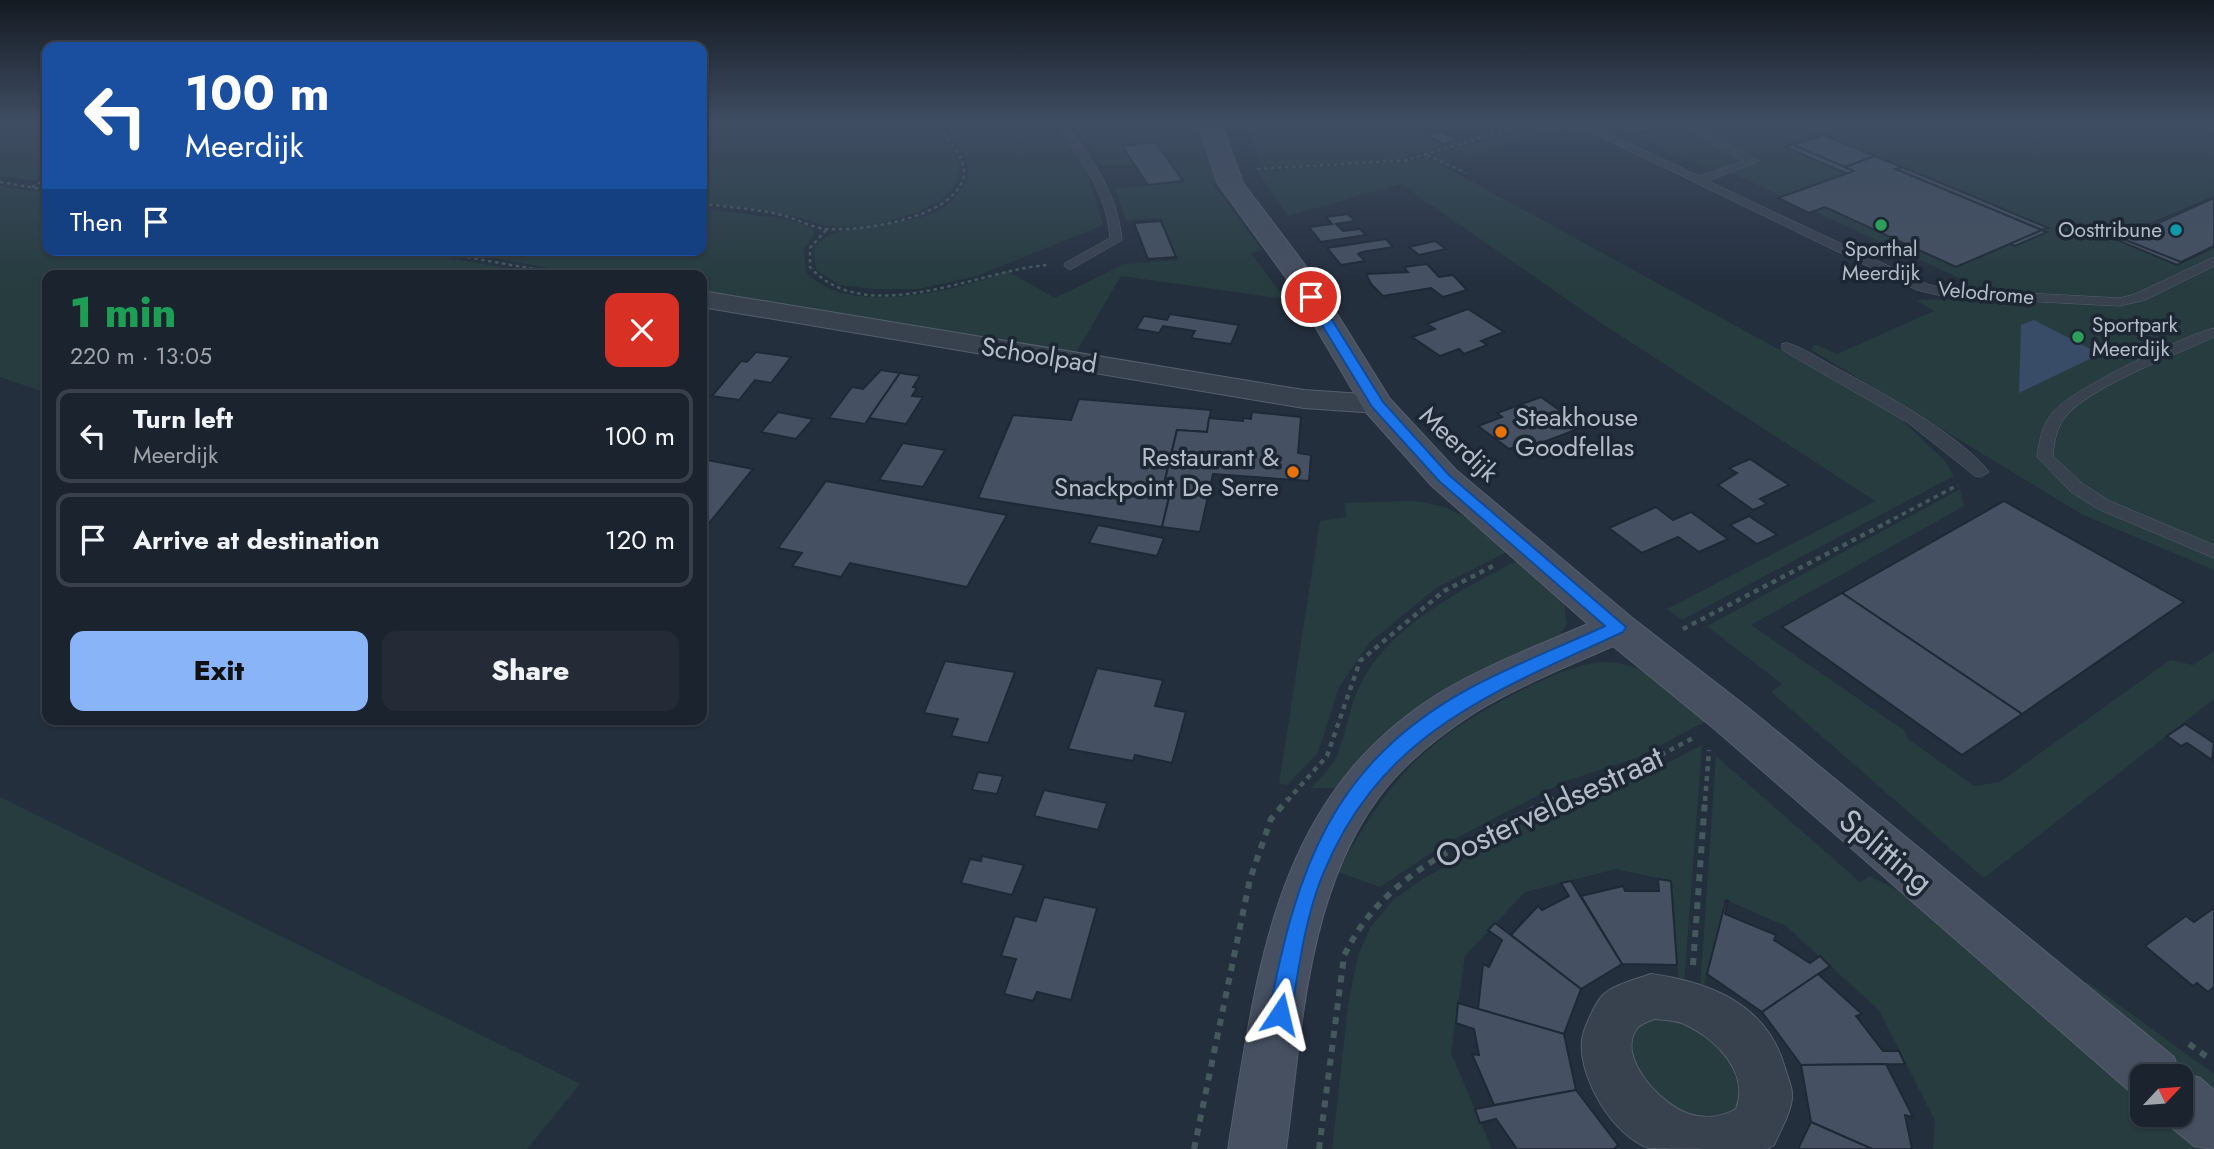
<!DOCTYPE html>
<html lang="en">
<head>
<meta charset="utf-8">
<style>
  :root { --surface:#1b232e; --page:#242b36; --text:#f1f3f6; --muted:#a0a4aa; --line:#39404a; --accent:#8ab4f8 }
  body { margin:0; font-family:Jost,sans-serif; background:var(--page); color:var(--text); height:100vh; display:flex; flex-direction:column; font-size:26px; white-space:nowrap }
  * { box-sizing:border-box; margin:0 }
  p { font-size:23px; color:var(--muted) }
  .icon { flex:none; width:38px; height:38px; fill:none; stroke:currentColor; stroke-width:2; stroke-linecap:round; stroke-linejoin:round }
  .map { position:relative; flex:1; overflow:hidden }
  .details { position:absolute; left:42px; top:270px; width:665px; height:455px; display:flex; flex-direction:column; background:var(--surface); border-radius:14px; box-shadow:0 2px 5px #0004,0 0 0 2px var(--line) }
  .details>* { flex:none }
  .banner { position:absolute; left:42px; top:42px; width:665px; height:214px; border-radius:14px; box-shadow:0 2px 5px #0004,0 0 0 2px var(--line); background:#1a4fa0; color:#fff; overflow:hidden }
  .needle { width:46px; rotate:64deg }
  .controls { position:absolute; left:2130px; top:1064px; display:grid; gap:14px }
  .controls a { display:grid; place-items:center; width:63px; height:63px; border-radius:14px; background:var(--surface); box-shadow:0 2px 5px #0004,0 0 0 2px var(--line); font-size:35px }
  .pin { position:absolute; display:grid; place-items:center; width:60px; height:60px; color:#fff; margin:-30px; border:4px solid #fff; border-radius:50%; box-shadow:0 2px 7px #0007 }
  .me { position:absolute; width:77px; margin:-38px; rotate:10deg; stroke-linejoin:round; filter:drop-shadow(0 0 5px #0008) }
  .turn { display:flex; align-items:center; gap:24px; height:147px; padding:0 28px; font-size:32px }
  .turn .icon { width:91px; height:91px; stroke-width:2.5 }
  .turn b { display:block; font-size:49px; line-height:60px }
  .then { display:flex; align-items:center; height:66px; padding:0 28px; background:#0003; gap:14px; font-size:26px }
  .round { display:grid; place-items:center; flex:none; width:74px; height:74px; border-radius:14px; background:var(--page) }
  .summary { display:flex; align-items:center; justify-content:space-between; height:119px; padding:0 28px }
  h1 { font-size:42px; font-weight:800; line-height:52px; color:#1e9e55 }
  .action { display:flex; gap:14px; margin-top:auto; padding:14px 28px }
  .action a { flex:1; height:80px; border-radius:14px; background:var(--accent); color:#111; font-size:28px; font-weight:800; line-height:80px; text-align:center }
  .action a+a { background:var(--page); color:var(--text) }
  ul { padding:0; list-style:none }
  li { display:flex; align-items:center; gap:21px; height:94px; margin:0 14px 10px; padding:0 14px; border:4px solid var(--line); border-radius:14px }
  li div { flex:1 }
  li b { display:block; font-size:26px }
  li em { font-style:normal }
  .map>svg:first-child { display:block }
  .green { fill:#263c3f }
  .water { fill:#394c67 }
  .building { fill:#455162; stroke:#1f2835; stroke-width:2 }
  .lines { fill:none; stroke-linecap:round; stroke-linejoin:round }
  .lane-casing { stroke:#565f6c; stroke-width:1 }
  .street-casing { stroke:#565f6c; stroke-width:2 }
  .secondary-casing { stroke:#565f6c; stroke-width:2 }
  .path-far3 { stroke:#44595c; stroke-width:2.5; stroke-dasharray:3.5 3.5; stroke-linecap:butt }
  .path-far2 { stroke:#44595c; stroke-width:3.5; stroke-dasharray:4.5 4.5; stroke-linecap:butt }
  .path-far1 { stroke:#44595c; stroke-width:4.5; stroke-dasharray:5 5; stroke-linecap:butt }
  .path { stroke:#44595c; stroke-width:6; stroke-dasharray:7 7; stroke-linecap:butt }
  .lane { fill:#38414e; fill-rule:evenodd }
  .street { fill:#38414e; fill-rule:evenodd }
  .secondary { fill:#465061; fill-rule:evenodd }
  .route { fill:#1a73e8; stroke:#114b97; stroke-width:2 }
  .leisure-dot { fill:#2e9e5b; stroke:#1d2633; stroke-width:2.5 }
  .culture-dot { fill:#0f9aa8; stroke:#1d2633; stroke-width:2.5 }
  .food-dot { fill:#e8710a; stroke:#1d2633; stroke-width:2.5 }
  .labels { text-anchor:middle; stroke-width:7; stroke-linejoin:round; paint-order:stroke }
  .far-poi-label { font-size:21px; fill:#b4bcc9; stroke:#1d2633; text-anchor:end }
  .far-street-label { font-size:21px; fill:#b4bcc9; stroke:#1d2633 }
  .street-label { font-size:26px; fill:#b4bcc9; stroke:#1d2633 }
  .poi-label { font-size:26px; fill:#b4bcc9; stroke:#1d2633; text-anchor:start }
  .near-street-label { font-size:32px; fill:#b4bcc9; stroke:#1d2633 }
</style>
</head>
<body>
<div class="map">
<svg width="2214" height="1149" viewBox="0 0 2214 1149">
  <rect width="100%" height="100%" fill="#242f3e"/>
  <g class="green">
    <path d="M0,122H47V175L34,181L0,176Z"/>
    <path d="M713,122H934C939,138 962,156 959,174C954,213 860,232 828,226C816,224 804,218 792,216C762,209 732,207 702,203V155Z"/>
    <path d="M943,122H1051L1087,171L1103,225L977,276L918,289H875L839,285L816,270L814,249C837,212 929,239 961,190C966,183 970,173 967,164C963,149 949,136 943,122Z"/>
    <path d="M1071,122H1196L1219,183L1213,184L1262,250L1251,253L1285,299L1121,276L1074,356L781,303L702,293V275H592L445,250H702V208L789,220L813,228L814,235L804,249L806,272C848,318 957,291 1007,271L1055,298L1124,264L1178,260L1161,218L1126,220L1115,189L1183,181L1156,143L1122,146L1135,166H1103Z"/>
    <path d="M1245,122H1398L1442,145L1400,159L1262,167Z"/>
    <path d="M1545,122H1564L1583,132L1578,133L1565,127L1445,163L1431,156Z"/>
    <path d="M1617,122H2214V570L2083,515L1812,350V346L1817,345L1837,354L1934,311L1916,300L1960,299L1967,282L1719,167L1711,170L1611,124Z"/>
    <path d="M1427,157L1895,413L1945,461L1954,476L1682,620L1667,609L1875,501L1598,321L1401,184L1288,216L1257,171L1412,161Z"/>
    <path d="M0,186L47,193V250H403L544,275H47V393L0,377Z"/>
    <path d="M1960,489L1964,506L1751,625L1905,731L1907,738L1974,786L2000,782L2170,660L2193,665L2214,651V699L1984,878L1771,692L1782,684L1707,626Z"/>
    <path d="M1412,501C1457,505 1475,523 1509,551L1436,588L1369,643L1339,687L1318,753L1287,785L1279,783L1320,521L1346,517L1345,503Z"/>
    <path d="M1518,560L1564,603L1567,624L1561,634C1530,652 1495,662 1463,679C1413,706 1371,743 1337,788H1311C1320,778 1332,768 1337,755C1347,730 1350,703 1363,679C1393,624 1465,588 1518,560Z"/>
    <path d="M1606,662C1648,663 1677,694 1708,720L1636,758L1566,781L1443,845L1380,887L1338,872C1390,777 1423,741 1520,691C1547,678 1576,663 1606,662Z"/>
    <path d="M1702,745L1684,985L1679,983L1671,881L1616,869L1525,892L1465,956L1451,1053L1492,1149H1332L1348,1006L1358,956L1370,928L1394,899L1426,877L1564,801L1669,762Z"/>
    <path d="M1716,756L1860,882L1870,876L1922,903L2142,1089V1115H2172L2213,1149H1933L1935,1121L1879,1010L1786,926L1726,900L1703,990H1700Z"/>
    <path d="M0,797L580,1084L527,1149H0Z"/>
    <path d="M2086,981L2214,1074V1102L2083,995Z"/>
    <path d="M1651,1017L1691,1019L1741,1066V1106L1727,1119L1684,1120L1640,1088L1628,1043L1636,1026Z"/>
  </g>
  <path class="water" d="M2034,320L2100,354L2019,393L2021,325Z"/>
  <g class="building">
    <path d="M1650,122L1662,126L1640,132L1631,128Z"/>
    <path d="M1440,131L1457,140L1443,144L1426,135Z"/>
    <path d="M1817,135L2047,232L2015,246L1785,147Z"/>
    <path d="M1824,135L1875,156L1845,167L1793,145Z"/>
    <path d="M1156,142L1183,181L1148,185L1122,146Z"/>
    <path d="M1875,156L1902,167L1896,169L2042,230L1956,267L1825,207L1809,213L1778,198L1854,171L1845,167Z"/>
    <path d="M1902,167L1977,198L2048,228L2042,230L1896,169Z"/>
    <path d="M2214,197V247L2177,265L2115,239Z"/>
    <path d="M2214,198V246L2181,262L2123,239Z"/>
    <path d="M1348,214L1355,221L1336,224L1343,231L1360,229L1366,235L1321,242L1309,227L1332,224L1326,217Z"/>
    <path d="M1161,221L1176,257L1148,259L1134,223Z"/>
    <path d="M1386,239L1393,247L1362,252L1358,254L1365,261L1341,265L1327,248Z"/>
    <path d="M1435,241L1446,249L1419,255L1409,247Z"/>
    <path d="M1427,264L1439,277L1453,275L1467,290L1443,297L1431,288L1383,296L1371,284L1366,274L1408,272L1404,267Z"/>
    <path d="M1468,309L1504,332L1481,341L1487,345L1464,354L1459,349L1440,356L1412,337L1435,329L1427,324Z"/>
    <path d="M1170,314L1239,325L1231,344L1191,338L1195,331L1163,326L1159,333L1136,329L1144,316L1167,320Z"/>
    <path d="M756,352L791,357L771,383L755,380L739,400L712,396L741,361L747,362Z"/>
    <path d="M881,370L900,373L865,424L829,418L852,387L863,389Z"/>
    <path d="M900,373L920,376L913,387L917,388L912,396L923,397L906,424L869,418Z"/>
    <path d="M1541,397L1583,427L1520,451L1515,447L1509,449L1478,426L1502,417L1497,413Z"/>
    <path d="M1079,399L1211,410L1207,432L1177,430L1164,484L1172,485L1162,527L978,498L1013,415L1071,420Z"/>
    <path d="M778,412L813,419L796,439L761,432Z"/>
    <path d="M1252,412L1301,417L1298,453L1311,455L1309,481L1213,474L1200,532L1162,527L1172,485L1164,484L1177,430L1207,432L1209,418L1243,421V418L1251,419Z"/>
    <path d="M903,443L945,450L923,487L879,480Z"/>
    <path d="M702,459L753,469L702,532Z"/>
    <path d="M1750,459L1789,485L1760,499L1767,504L1753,510L1718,485L1737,473L1729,468Z"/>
    <path d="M826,481L1007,515L967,587L850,563L841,577L792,566L802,553L778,548Z"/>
    <path d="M2004,501L2184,602L2022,714L1842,593Z"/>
    <path d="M1656,507L1673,520L1691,512L1728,539L1699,552L1678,537L1642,553L1609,528Z"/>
    <path d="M1749,516L1777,535L1757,544L1730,525Z"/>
    <path d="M1098,525L1164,538L1157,556L1089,543Z"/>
    <path d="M1842,593L2022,714L1962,755L1782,627Z"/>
    <path d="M945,661L1015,672L988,743L951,736L958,719L924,713Z"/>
    <path d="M1097,668L1163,680L1155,706L1186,712L1172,763L1135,755L1133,761L1068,749Z"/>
    <path d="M2185,724L2214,743L2212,760L2187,743L2181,746L2167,736Z"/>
    <path d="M978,772L1003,776L997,794L972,790Z"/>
    <path d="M1044,790L1107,803L1098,830L1034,816Z"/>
    <path d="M982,856L1024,865L1012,895L961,883L970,859L981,861Z"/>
    <path d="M1658,879L1671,881L1677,965L1622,964L1581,896L1623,886L1625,891H1659Z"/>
    <path d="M1571,881L1622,964L1581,989L1511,935L1538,906L1542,910L1569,896L1561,883Z"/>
    <path d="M1044,897L1097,908L1071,1000L1037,992L1033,1001L1004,994L1016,959L1001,956L1015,916L1036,921Z"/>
    <path d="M1726,900L1728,901L1725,914L1776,935L1774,940L1810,963L1820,956L1830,966L1762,1012L1707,974Z"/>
    <path d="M2214,908V987L2208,992L2197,983L2193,986L2145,946L2186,916L2194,922Z"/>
    <path d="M1495,923L1581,989L1564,1034L1478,1009L1483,964L1489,967L1502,940L1488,930Z"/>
    <path d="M1818,974L1862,1014L1856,1016L1883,1051H1899L1905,1064L1801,1065L1762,1012Z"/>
    <path d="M1458,1003L1564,1034L1576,1090L1494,1105L1472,1054L1479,1055L1474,1029L1456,1023Z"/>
    <path d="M1886,1064L1913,1117L1905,1115L1912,1149H1872L1811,1122L1801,1065Z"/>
    <path d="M1576,1090L1618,1145L1614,1149H1517L1496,1119L1480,1123L1475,1109Z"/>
    <path d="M1811,1122L1872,1149H1798Z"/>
  </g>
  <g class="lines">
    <defs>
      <g id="lane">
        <path d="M1055,122H1065C1093,160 1117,192 1122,240L1070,270L1064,266L1065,263L1110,238C1105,187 1081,163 1055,122Z"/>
        <path d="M1571,122H1584L1699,176L1744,161L1706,141L1686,122H1697L1714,137L1759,161L1708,181L1927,284L1946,289L2120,298L2135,294L2214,257V266L2145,300L2120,306L1946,297L1917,290Z"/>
        <path d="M2214,328V337C2178,354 2083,389 2063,420C2056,430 2054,444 2053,456L2083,484L2110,501L2214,545V558L2098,509L2071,492L2037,457C2039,441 2042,425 2053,412C2072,389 2183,336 2214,328Z"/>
        <path d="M1787,343C1802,347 1817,357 1831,365C1874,388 1960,434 1989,472L1981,477L1975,476L1907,422L1782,350V344Z"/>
      </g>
      <g id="street">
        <path d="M702,291L1304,390L1377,395L1388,398L1392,404L1388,410L1377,413L1304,408L702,307Z"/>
        <path d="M1651,974C1710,982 1767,1004 1785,1068C1787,1076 1792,1086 1792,1094C1793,1109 1780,1131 1774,1145L1767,1149C1744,1149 1665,1149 1649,1148C1613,1136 1578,1077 1582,1040C1583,1029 1595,1004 1602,996C1612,985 1637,979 1651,974ZM1654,1019C1664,1020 1677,1020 1686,1025C1717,1040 1750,1073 1736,1109C1722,1117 1705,1119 1689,1114C1662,1105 1617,1059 1636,1030C1639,1024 1648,1022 1654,1019Z"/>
      </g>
      <path id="secondary" d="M1197,122H1221L1243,183L1314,277L1390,399L1456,470L1631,617L1747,707L2174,1057L2179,1071L2200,1078L2214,1090V1149L2194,1146L2160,1118L2159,1115H2180V1076H2142V1098L2134,1095L1717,731L1613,646C1566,667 1518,686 1474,713C1440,735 1403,764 1379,797C1306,895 1302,1033 1286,1149H1228C1258,970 1272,795 1443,691C1489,664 1539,645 1588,624L1432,486L1365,411L1287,279L1218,184Z"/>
    </defs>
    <use href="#lane" class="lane-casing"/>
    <use href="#street" class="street-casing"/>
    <use href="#secondary" class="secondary-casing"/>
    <g class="path-far3">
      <path d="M702,145L709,122"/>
      <path d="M1427,155L1466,173"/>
      <path d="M1257,169L1407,160L1533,122"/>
      <path d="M0,182L47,190"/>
      <path d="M32,187L47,179"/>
      <path d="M702,204C729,207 756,209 782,215C797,219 812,228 828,229C863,231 958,218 964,174C966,155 944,139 938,122"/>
      <path d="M826,230L810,248V267C866,330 979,270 1047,265"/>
      <path d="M426,250L568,275"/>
    </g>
    <path class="path-far2" d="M1886,523L1958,485"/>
    <g class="path-far1">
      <path d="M1683,629L1890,521"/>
      <path d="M1287,801L1327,756L1360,661L1444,591L1493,566"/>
      <path d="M1550,801L1655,758L1695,737"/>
      <path d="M1705,801L1709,750"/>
    </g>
    <g class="path">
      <path d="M1693,965L1705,799"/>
      <path d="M2189,1044L2210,1059"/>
      <path d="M1194,1149L1250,879L1271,819L1288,799"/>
      <path d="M1319,1149L1344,956C1384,870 1474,839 1554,799"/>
    </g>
    <use href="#lane" class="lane"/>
    <use href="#street" class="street"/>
    <use href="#secondary" class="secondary"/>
  </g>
  <linearGradient id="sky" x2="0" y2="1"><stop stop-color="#141a22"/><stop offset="0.43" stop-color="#3f4d63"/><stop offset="1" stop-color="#3f4d63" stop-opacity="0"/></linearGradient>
  <rect width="2214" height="283" fill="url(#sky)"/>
  <path class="route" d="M1307,294H1316L1383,402L1449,475L1626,627L1623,632C1494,692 1382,731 1323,874C1305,918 1299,967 1291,1014L1288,1021L1280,1024L1272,1021L1269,1014C1296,869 1332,763 1470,688C1513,665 1560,647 1605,626L1439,481L1372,407L1305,297Z"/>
  <g class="leisure-dot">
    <circle cx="1881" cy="225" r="7"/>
    <circle cx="2078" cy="337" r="7"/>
  </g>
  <circle class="culture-dot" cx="2176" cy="230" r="7"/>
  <g class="food-dot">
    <circle cx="1501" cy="432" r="7"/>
    <circle cx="1293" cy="472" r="7"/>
  </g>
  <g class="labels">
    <g class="far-poi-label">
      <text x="2162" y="237">Oosttribune</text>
      <text x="1881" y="256" text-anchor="middle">Sporthal<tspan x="1881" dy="24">Meerdijk</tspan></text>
      <text x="2092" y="332" text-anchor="start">Sportpark<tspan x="2092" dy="24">Meerdijk</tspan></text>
    </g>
    <g class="far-street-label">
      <text transform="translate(1986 293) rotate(5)" y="7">Velodrome</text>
    </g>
    <g class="street-label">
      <text transform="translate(1039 355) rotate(9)" y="9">Schoolpad</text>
      <text transform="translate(1459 444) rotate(43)" y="9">Meerdijk</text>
    </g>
    <g class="poi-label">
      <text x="1515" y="426">Steakhouse<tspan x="1515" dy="30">Goodfellas</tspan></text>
      <text x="1279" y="466" text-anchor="end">Restaurant &amp;<tspan x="1279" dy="30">Snackpoint De Serre</tspan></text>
    </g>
    <g class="near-street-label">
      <text transform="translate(1549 807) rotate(-25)" y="11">Oosterveldsestraat</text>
      <text transform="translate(1886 851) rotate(40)" y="11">Splitting</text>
    </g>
  </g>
</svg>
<div class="controls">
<a><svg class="needle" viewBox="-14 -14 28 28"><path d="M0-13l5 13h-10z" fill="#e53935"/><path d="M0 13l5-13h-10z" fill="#a0a4aa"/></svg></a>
</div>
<div class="pin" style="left:1311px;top:297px;background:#d93025"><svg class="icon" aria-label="arrive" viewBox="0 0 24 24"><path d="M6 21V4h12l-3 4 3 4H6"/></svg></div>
<svg class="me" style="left:1280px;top:1014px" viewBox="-20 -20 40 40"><path d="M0-17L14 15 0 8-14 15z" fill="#1a73e8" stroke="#fff" stroke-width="4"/></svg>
<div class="banner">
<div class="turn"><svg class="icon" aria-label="left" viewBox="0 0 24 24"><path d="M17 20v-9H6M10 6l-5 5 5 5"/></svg><div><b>100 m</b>Meerdijk</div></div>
<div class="then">Then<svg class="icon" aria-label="arrive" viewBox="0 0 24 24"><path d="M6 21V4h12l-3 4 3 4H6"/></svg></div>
</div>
<section class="details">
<div class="summary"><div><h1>1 min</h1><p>220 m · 13:05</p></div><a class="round" style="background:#d93025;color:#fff"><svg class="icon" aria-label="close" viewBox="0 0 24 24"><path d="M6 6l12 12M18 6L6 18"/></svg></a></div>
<ul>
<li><svg class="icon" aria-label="left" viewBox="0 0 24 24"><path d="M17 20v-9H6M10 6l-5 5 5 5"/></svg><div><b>Turn left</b><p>Meerdijk</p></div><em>100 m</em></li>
<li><svg class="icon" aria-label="arrive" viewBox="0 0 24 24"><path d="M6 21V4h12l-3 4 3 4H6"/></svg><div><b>Arrive at destination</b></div><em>120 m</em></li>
</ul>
<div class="action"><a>Exit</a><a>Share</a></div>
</section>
</div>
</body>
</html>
